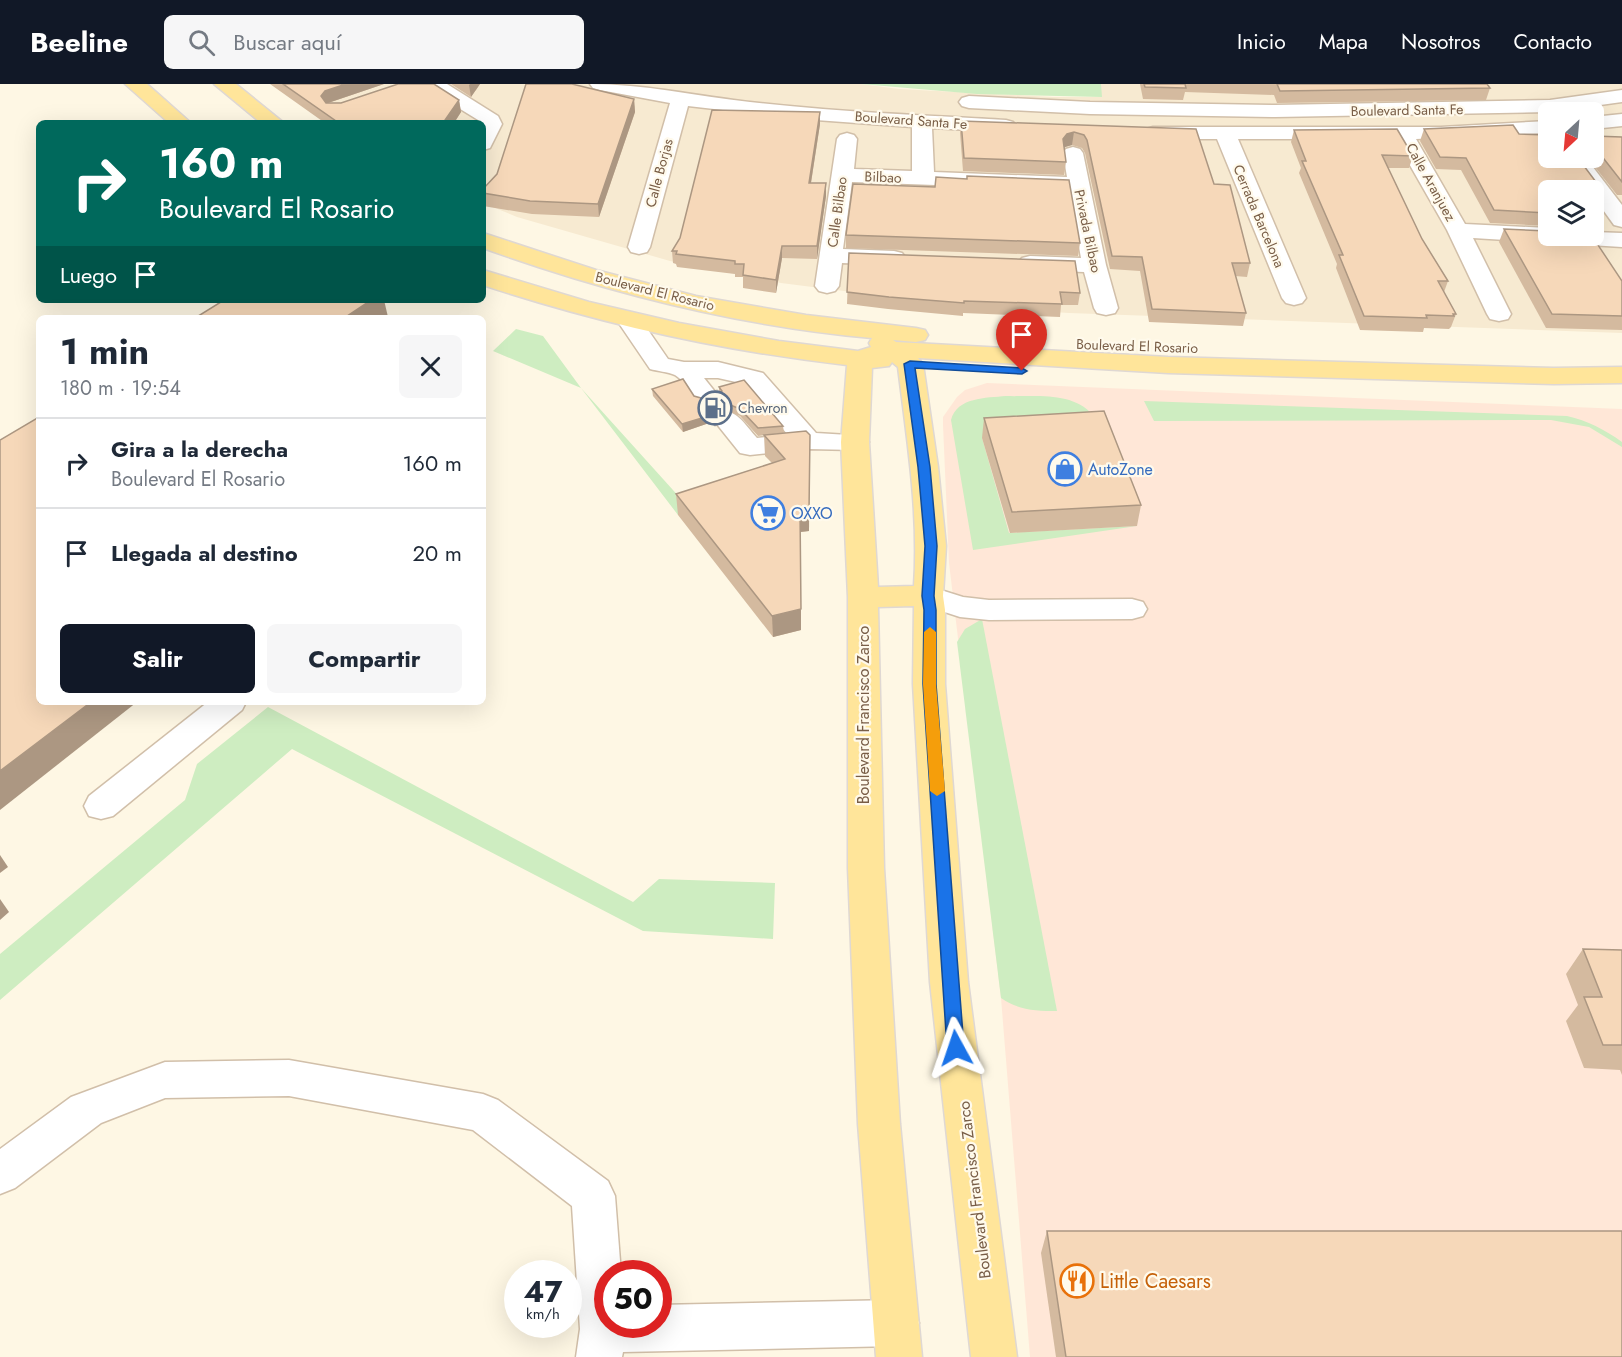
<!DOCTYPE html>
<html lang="es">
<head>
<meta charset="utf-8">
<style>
  :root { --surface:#fff; --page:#f6f6f7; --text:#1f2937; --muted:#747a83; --line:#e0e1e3; --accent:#111827 }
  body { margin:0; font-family:Jost,sans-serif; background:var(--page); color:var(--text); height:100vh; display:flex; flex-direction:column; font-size:22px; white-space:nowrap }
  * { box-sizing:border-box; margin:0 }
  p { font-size:20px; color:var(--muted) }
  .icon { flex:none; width:33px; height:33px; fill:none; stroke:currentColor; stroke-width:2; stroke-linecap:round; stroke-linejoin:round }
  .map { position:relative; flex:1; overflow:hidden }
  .panel { position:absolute; left:36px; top:231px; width:450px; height:390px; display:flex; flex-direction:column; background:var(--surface); border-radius:9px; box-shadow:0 6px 24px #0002 }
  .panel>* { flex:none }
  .top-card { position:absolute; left:36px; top:36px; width:450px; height:183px; border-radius:9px; box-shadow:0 6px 24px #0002; background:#00695c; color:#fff; overflow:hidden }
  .needle { width:39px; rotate:206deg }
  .buttons { position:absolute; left:1538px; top:18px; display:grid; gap:12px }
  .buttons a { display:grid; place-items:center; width:66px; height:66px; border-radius:9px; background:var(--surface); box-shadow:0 6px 24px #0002; font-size:30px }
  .speed { position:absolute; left:504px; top:1176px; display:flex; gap:12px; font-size:30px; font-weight:700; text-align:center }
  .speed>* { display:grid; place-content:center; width:78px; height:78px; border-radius:50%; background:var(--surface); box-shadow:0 6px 24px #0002; line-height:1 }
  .speed small { font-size:15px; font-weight:400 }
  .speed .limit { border:9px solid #d22; background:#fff; color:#111 }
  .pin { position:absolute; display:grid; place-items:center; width:51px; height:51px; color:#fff; margin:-62px -26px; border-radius:50% 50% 50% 0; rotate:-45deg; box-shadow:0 0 6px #0007 }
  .pin .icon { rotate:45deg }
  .me { position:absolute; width:66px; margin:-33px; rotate:355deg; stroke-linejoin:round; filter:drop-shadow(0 0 4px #0008) }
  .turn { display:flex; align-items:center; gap:21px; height:126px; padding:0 24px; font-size:27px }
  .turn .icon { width:78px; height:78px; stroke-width:2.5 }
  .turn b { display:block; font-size:42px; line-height:51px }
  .then { display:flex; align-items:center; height:57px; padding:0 24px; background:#0003; gap:12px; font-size:22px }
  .round { display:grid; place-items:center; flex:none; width:63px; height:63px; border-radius:9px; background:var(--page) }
  .overview { display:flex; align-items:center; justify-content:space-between; height:102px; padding:0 24px }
  h1 { font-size:36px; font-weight:700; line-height:45px }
  .button { display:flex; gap:12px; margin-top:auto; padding:12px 24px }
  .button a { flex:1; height:69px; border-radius:9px; background:var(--accent); color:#fff; font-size:24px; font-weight:700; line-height:69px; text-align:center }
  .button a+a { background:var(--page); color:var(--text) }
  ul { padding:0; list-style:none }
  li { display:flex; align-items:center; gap:18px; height:90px; padding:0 24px; border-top:2px solid var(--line) }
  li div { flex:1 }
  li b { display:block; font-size:22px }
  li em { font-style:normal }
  header { display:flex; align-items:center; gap:36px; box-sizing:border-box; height:84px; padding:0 30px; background:var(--accent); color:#fff }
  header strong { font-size:28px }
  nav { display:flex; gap:33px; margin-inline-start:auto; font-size:21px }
  .search { width:420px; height:54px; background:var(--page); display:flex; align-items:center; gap:15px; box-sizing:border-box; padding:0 21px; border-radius:9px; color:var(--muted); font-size:22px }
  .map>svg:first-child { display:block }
  .residential { fill:#f7ead1; fill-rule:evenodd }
  .commercial { fill:#ffe7d7 }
  .green { fill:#ceedc1 }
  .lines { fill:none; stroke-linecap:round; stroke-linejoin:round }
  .minor-tunnel { stroke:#ddd1bd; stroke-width:27; stroke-dasharray:27 14; stroke-linecap:butt }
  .minor-casing { stroke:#d1bfa9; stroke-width:3 }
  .major-casing { stroke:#dfd8d3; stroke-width:3 }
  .minor { fill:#fff; fill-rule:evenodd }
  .major { fill:#ffe59a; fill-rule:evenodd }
  .wall { fill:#d4ba9f }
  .shaded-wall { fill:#ac9782 }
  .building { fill:#f6d8b9; stroke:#ac9782; stroke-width:1.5 }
  .route { fill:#1a73e8; stroke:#114b97; stroke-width:1.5 }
  .slow { fill:#f59e0b }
  .labels { text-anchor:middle; stroke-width:4.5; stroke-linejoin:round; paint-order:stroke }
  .far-street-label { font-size:14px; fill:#795e47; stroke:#fffaec }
  .far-service-label { font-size:14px; fill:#4e5e75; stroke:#fffaec; text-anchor:start }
  .shop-label { font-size:16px; fill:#366cbe; stroke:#fffaec; text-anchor:start }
  .street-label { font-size:16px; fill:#795e47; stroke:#fffaec }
  .near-food-label { font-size:20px; fill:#c56008; stroke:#fffaec; text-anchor:start }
</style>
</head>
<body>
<header>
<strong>Beeline</strong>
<div class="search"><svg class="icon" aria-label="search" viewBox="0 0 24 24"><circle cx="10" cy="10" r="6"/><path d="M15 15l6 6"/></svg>Buscar aquí</div>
<nav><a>Inicio</a><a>Mapa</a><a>Nosotros</a><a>Contacto</a></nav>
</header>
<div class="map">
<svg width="1622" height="1273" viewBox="0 0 1622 1273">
  <rect width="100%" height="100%" fill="#fef7e4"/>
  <path class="residential" d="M286,0H861L899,5L1053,13H1101V0H1622V249L1069,229L970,223L781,199L670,177L517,133L483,119V39H336ZM1548,28H1593V74H1548ZM1548,106H1593V152H1548Z"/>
  <path class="commercial" d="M987,299L1622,325V1273H1030L1001,914L949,479L943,341V333L957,313L965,306Z"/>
  <g class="green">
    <path d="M861,0H1101L1102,13L977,10Z"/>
    <path d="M516,245L543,252L581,304L691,426L678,431L581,304L493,267Z"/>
    <path d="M1006,312C1035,313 1072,307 1093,331L982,354L1009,449L1137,442L973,466L951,336C957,313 986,314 1006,312Z"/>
    <path d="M1144,317L1567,332C1588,337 1604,345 1622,358V363L1589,343L1551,336L1154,337Z"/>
    <path d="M982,535L1057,927C1036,927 1018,926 1001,914L957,558L965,545Z"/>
    <path d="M268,623L633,818L659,795L775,799L773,855L643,847L292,665L0,916V870L185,716L197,680Z"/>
  </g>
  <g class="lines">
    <path class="minor-tunnel" d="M707,314L725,334"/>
    <defs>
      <g id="minor">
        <path d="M423,0H447L498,32L502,40L490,64L483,66V39L426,4Z"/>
        <path d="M590,0C644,0 696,12 750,18C835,28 921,31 1006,36L1013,38L1016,42L1013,46L1006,48L932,44L934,88L1067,93L1063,69L1066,65L1073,63L1080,65L1083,69L1106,181L1118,224L1115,229L1106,231L1097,229L1094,224L1084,188L1030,186L1022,184L1018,179L1022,174L1030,172L1081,174L1069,106L852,98L843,165L894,167L902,169L906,174L902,179L894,181L842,179L839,202L835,207L827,209L819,207L815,202L837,55L840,51L847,49L854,51L857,55L854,85L912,87V43L802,35L688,22L650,163L647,168L639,170L631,168L628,163L670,19L600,6L593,4Z"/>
        <path d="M1622,6V18L1550,28L1275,33L1090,30L969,24L962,22L959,18L962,14L969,12L1090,18L1275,21L1550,16Z"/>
        <path d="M1622,30V42L1593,45V33Z"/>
        <path d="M1548,37V49L1416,55L1465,140L1548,144V152H1593V148L1622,149V163L1473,154L1511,230L1508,235L1499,237L1490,235L1487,230L1447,146L1395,55H1238L1306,214L1302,219L1294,221L1286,219L1282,214L1217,55H1153L1146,53L1143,49L1146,45L1153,43H1441Z"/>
        <path d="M1566,74H1586L1622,121V143L1614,141L1593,112V106H1589Z"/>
        <path d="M628,228L637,230L668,275L684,278H718L763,289L816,349L865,352L869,358L865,364L855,366L808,365L750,371L740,369L712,334L716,328C736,323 744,340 757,354L788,351L745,300L718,294H704L720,314L716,320C688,327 693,302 675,291C668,288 657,287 650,285L616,235L619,230Z"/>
        <path d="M928,502L963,513L989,516L1132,515L1143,518L1147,525L1143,532L1132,535L989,536L960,533L917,519L913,512L917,505Z"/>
        <path d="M208,618H246L242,626L113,732L101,735L89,732L84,722L89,712Z"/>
        <path d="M289,976L483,1010L498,1016L608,1097L615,1112L621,1190H608V1240H658V1221L896,1216L912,1223L919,1239L912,1255L896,1262L623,1268L622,1273H576L580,1245L572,1122L473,1046L289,1012L165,1014L101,1039L15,1104L0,1110V1065L71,1013L165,978Z"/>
      </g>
      <g id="major">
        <path d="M125,0H147L191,39H169Z"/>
        <path d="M214,0H236L284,39H261Z"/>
        <path d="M483,149L596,186L696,212L806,231L916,244L925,246L928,251L925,256L916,258L893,256L896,258L1168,273L1554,284L1622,283V299L1554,300L1168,289L918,274L923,280L938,383L946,462L943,512L945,526V600L968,898L1017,1273H971L930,898L913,600L914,522L878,523L884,784L900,1040L922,1273H876L858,1040L848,784V513L841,358L847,281C723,267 601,240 483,201V186L589,218L679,239L779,257L858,267L871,263L869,259L872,254C739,242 608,209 483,164ZM892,278L898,283C907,356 919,429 914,502L878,503L869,358L872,284L889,282Z"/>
      </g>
    </defs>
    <use href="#minor" class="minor-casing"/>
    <use href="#major" class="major-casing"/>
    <use href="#minor" class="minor"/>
    <use href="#major" class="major"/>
  </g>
  <g class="wall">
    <path d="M270,0H384L328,19L459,16L461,28L454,39H325Z"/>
    <path d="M451,0H480L471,13Z"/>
    <path d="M1140,0H1487L1490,4L1486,16L1277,19L1274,11L1185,8L1183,16L1143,15Z"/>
    <path d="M634,15L635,28L599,133L532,130L483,122V105Z"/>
    <path d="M961,37L1196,45L1214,100L1250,179L1247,193L1235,192L1246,229L1243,242L1149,238L1140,187L1110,185L1085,69L1082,64L1072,61L1065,63L1064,64L1066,78L1064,91L963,87L960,49Z"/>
    <path d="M820,40L811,99L826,112L817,175L782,174L776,209L743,204V193H735V190L677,183L676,180L673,179L672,167Z"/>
    <path d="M1424,45L1519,50L1596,98L1592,106H1548V142L1490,139L1461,86L1436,85L1420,57Z"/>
    <path d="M1294,46L1413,72L1409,84H1388L1422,155L1448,197L1444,208L1456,230L1451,243L1449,245L1424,244L1423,248L1360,246L1336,184L1337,180L1299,89L1301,84L1291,58Z"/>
    <path d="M1593,52L1622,53V111H1617L1588,74H1593Z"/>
    <path d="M967,92L1080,159L1078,172L846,164V151L935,103L967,95Z"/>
    <path d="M1504,145L1622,197V246L1546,244L1499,158Z"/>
    <path d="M849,169L1080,209L1078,221H1061L1060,233L963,229V232L888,225L847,220Z"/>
    <path d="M719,303L783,342L784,349L758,352L740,332L724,325L719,319Z"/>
    <path d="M652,305L694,312L713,329L712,331V338L683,348L653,312Z"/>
    <path d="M984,334L1141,421L1137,442L1010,449L982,354Z"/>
    <path d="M806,347L809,447L800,448L801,546L773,553L678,431L676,410L772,379L765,372L764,351Z"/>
    <path d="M1583,865L1622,866V991L1620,986L1584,984L1566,937L1578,921L1566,890Z"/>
    <path d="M1047,1147L1622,1273H1056L1041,1169Z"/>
  </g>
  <g class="shaded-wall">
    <path d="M346,0H384L328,19L324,24L321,12L325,7Z"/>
    <path d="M470,0H480L471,13L469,1Z"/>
    <path d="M634,15L635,28L599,133L598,120Z"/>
    <path d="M459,16L461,28L454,39H443Z"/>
    <path d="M820,28V40L809,111V99Z"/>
    <path d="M1074,48L1072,61L1065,63L1061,68L1063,55L1067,50Z"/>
    <path d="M826,99V112L817,175V162Z"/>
    <path d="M782,162V174L776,209V196Z"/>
    <path d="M371,216H384L388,233L387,234H344Z"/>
    <path d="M712,321L713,329L711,331L712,338L683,348L682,340L709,327Z"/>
    <path d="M810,351L809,447L800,448V427Z"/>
    <path d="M801,525V546L773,553L772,532Z"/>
    <path d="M91,618H137L0,726V687Z"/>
    <path d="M0,771L8,783L0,789Z"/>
    <path d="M0,815L9,828L0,836Z"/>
  </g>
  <g class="building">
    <path d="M283,0H346L325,7L321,12L326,19H341L398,0H434L459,16L443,39H339Z"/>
    <path d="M526,0H572L634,15L598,120L530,117L483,109V105L497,90Z"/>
    <path d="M1144,0H1185L1186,4L1145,3Z"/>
    <path d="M1277,0H1487L1490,4L1280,7Z"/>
    <path d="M712,26L820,28L809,99H826L817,162H782L776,196L743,191L744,180H735V177L676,170L677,167H672L680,154Z"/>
    <path d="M961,37L1196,45L1214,100L1230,101L1250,179H1232L1246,229L1152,225L1142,173L1112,172L1087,56L1084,51L1074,48L1067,50L1063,55L1066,78L964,74Z"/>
    <path d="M1513,41L1519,50L1548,51V74H1578L1596,98H1560L1565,106H1548V129L1494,126L1466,74L1440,73L1424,45Z"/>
    <path d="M1397,45L1413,72L1382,71L1422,155L1448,197H1438L1456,230H1453L1454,232L1426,231L1427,234L1364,232L1339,171H1343L1302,77H1306L1294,46Z"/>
    <path d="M1593,52L1622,53V98L1593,61Z"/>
    <path d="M967,92L1069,96L1080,159L846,151L853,100L935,103L936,93L967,95Z"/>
    <path d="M1504,145L1548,147V152H1592L1622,197V232L1552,230Z"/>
    <path d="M849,169L1075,177L1080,209L1060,208L1062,220L964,217V219L889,213L847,208Z"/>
    <path d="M224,216H371L344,234H195Z"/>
    <path d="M683,295L694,312L708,316L712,321L709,327L712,331L682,340L652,305Z"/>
    <path d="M744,296L783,342L758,344L740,325L723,318L719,312L722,307L719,303Z"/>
    <path d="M1104,327L1141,421L1012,428L984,334Z"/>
    <path d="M39,333V618H91L0,687V356Z"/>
    <path d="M806,347L810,351L809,426L800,427L801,525L772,532L676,410L785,375L764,351Z"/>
    <path d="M1583,865L1622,866V961H1603L1584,913H1602Z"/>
    <path d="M1047,1147H1622V1273H1066Z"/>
  </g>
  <path class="route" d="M910,277L1022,284L1027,287L1022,290L915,284L930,383L937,462L934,512L936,526V600L964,964L961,969L956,971L950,969L947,964L923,600L924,526L922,512L925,462L918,383L904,280Z"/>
  <path class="slow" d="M930,543L936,548V600L945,707L937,712L930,707L923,600L924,548Z"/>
  <defs>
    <symbol id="fuel-ring" viewBox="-11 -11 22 22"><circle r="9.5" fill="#fffaec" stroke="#5c6f8a" stroke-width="1.5"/><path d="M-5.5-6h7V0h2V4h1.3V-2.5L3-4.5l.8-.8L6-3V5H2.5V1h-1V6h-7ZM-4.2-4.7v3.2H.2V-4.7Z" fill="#5c6f8a"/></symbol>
    <symbol id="shop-ring" viewBox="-11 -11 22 22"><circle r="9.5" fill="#fffaec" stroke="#3f7fe0" stroke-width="1.5"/><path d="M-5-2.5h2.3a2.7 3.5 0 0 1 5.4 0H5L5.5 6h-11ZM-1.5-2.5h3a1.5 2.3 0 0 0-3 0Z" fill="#3f7fe0"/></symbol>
    <symbol id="supermarket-ring" viewBox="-11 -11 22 22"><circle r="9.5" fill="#fffaec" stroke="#3f7fe0" stroke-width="1.5"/><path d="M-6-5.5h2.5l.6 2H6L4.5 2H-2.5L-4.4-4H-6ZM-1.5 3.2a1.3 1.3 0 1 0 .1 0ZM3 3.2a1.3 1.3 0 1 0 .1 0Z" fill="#3f7fe0"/></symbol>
    <symbol id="restaurant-ring" viewBox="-11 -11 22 22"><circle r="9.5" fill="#fffaec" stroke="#e8710a" stroke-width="1.5"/><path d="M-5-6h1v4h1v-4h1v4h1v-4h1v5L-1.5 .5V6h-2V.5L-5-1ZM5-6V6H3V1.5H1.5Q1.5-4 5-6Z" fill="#e8710a"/></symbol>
  </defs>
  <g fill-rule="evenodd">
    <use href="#fuel-ring" x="696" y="305" width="38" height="38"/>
    <use href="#shop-ring" x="1046" y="366" width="38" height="38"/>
    <use href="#supermarket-ring" x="749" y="410" width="38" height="38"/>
    <use href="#restaurant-ring" x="1058" y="1178" width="38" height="38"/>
  </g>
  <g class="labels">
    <g class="far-street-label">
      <text transform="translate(1407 26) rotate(-1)" y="5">Boulevard Santa Fe</text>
      <text transform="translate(911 36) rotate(4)" y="5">Boulevard Santa Fe</text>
      <text transform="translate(659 89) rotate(-75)" y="5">Calle Borjas</text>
      <text transform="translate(883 93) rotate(2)" y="5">Bilbao</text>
      <text transform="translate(1431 98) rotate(61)" y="5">Calle Aranjuez</text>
      <text transform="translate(837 128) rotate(-82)" y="5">Calle Bilbao</text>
      <text transform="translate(1259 132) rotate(67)" y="5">Cerrada Barcelona</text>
      <text transform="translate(1088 147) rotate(78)" y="5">Privada Bilbao</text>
      <text transform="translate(655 207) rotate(14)" y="5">Boulevard El Rosario</text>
      <text transform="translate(1137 262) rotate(2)" y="5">Boulevard El Rosario</text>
    </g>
    <g class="far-service-label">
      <text x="738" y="329">Chevron</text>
    </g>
    <g class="shop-label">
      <text x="1088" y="391">AutoZone</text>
      <text x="791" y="435">OXXO</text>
    </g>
    <g class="street-label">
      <text transform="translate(863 631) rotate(-90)" y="6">Boulevard Francisco Zarco</text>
      <text transform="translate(974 1106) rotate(-97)" y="6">Boulevard Francisco Zarco</text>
    </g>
    <g class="near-food-label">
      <text x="1100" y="1204">Little Caesars</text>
    </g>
  </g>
</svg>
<div class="buttons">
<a><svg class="needle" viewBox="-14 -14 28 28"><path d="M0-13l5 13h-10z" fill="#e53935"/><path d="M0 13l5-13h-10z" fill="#747a83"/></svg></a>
<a><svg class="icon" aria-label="layers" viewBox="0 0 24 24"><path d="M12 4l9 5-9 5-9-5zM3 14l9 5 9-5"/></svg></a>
</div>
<div class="speed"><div>47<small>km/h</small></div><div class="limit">50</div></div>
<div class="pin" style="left:1022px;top:287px;background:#d93025"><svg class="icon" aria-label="arrive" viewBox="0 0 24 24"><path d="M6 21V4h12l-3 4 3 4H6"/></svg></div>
<svg class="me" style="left:956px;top:964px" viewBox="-20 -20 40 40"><path d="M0-17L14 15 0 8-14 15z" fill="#1a73e8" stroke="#fff" stroke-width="4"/></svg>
<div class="top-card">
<div class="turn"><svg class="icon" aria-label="right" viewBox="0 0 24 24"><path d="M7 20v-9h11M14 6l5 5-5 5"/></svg><div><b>160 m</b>Boulevard El Rosario</div></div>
<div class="then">Luego<svg class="icon" aria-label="arrive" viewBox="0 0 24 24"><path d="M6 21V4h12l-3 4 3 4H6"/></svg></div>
</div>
<section class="panel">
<div class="overview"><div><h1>1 min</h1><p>180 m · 19:54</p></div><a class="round"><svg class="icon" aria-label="close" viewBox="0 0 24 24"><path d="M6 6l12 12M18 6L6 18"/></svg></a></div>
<ul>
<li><svg class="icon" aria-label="right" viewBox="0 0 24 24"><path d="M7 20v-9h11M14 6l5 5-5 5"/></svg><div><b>Gira a la derecha</b><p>Boulevard El Rosario</p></div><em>160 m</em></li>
<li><svg class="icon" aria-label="arrive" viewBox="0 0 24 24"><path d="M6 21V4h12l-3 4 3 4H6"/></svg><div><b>Llegada al destino</b></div><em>20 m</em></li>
</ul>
<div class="button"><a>Salir</a><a>Compartir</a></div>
</section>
</div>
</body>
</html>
